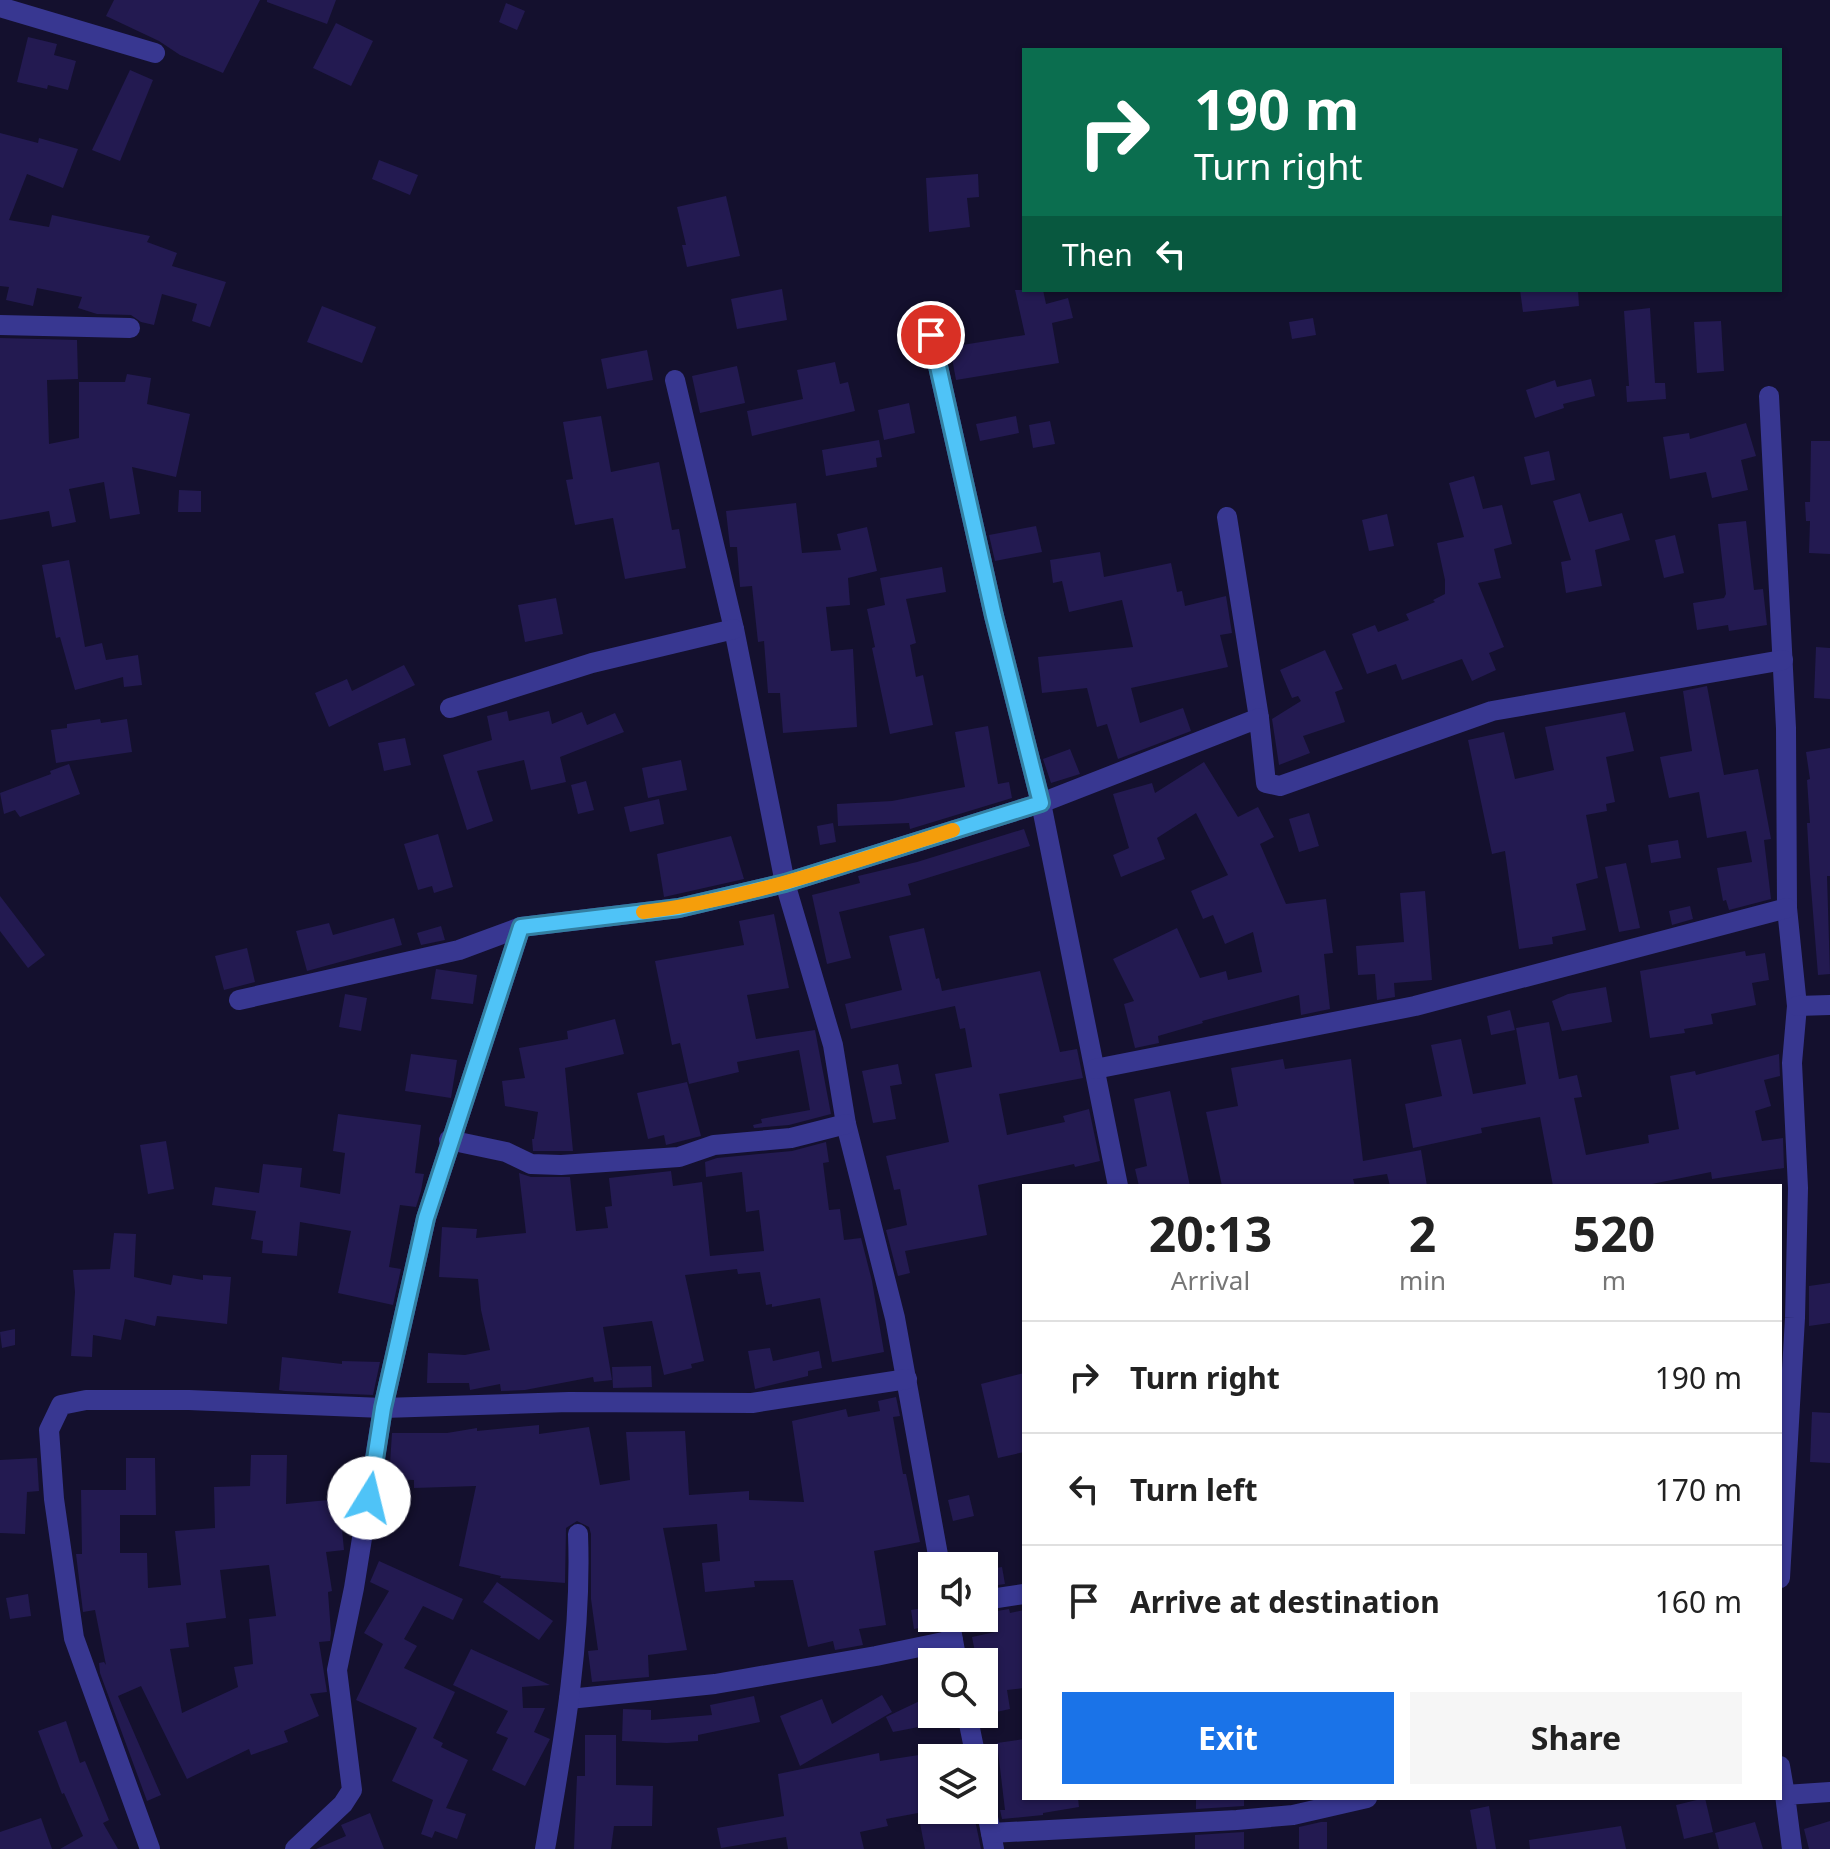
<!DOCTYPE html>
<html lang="en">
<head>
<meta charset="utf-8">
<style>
  :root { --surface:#fff; --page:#f6f6f6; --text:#222; --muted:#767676; --line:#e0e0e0; --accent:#1a73e8 }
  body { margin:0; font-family:"Noto Sans",sans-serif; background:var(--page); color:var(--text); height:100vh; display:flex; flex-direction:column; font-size:30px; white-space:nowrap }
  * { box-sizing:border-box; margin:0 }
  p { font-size:26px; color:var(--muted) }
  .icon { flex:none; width:44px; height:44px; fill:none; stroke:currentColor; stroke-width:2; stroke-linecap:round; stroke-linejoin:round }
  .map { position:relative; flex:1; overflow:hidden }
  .side { position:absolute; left:1022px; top:1184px; width:760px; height:616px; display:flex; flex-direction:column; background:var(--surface); border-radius:0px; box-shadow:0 2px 6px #0004 }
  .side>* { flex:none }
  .top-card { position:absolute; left:1022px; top:48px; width:760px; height:244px; border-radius:0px; box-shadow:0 2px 6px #0004; background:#0b6e4f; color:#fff; overflow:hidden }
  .fabs { position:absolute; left:918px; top:1552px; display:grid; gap:16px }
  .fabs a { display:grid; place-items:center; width:80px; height:80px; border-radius:0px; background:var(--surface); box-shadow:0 2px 6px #0004; font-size:40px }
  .pin { position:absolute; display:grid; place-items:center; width:68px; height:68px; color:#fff; margin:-34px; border:4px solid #fff; border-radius:50%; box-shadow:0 2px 8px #0007 }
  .me { position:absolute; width:88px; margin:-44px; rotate:9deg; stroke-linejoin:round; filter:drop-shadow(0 0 6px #0008) }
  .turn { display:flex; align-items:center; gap:28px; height:168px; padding:0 40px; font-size:36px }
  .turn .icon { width:104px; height:104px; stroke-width:2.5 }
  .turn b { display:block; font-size:56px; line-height:68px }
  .then { display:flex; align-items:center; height:76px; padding:0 40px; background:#0003; gap:16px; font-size:30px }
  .eta { display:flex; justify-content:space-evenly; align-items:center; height:136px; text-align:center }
  .eta b { font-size:48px; font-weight:700; line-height:56px }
  .action { display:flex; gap:16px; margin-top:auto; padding:16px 40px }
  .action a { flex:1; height:92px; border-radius:0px; background:var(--accent); color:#fff; font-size:32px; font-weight:700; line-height:92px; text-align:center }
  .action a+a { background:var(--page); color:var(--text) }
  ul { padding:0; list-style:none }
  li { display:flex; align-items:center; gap:24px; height:112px; padding:0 40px; border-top:2px solid var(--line) }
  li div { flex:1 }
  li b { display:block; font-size:30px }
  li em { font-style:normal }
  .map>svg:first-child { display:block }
  .building { fill:#231a51; fill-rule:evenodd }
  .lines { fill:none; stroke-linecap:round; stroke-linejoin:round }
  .minor { stroke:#383791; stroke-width:20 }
  .route-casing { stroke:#337fa1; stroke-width:20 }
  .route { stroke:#4fc3f7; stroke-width:14 }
  .slow { stroke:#f59e0b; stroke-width:14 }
</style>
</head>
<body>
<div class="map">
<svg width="1830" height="1849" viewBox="0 0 1830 1849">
  <rect width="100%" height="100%" fill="#14102e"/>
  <g class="building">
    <path d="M114,0H260L223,73L180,55L159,41L106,16Z"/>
    <path d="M267,0H336L327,24L267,2Z"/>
    <path d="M506,3L525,11L517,30L499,22Z"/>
    <path d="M336,23L373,41L351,86L313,68Z"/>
    <path d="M28,37L57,44L54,55L76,61L68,90L48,85L47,89L17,82Z"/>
    <path d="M130,70L153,80L120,161L92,150Z"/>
    <path d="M0,133L38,143L39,138L78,149L63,188L27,174L9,220L49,227L52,215L150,236L147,242L177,253L172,266L226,282L210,327L192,321L197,304L162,294L154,325L141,322L131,315L97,314L78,308L82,297L37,288L33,306L6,300L9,287L0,286Z"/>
    <path d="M379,160L418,175L410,195L372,179Z"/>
    <path d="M978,174L979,197L967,198L970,227L929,232L926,178Z"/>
    <path d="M726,196L740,256L687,267L682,245H686L677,207Z"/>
    <path d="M782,289L787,320L737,329L731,299Z"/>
    <path d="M1015,290H1043L1046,304L1068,298L1073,318L1052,323L1059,363L956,380L950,347L1025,335Z"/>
    <path d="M1520,290H1578L1579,306L1523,312Z"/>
    <path d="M322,306L376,327L362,363L307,342Z"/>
    <path d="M1650,308L1655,383H1665L1666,399L1627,402L1626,386H1629L1624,311Z"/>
    <path d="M1313,318L1316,335L1292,339L1289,322Z"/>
    <path d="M1721,321L1724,371L1697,373L1694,322Z"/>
    <path d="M0,338L77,340L78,379L47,380L49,444L79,438V382H125L127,374L151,378L147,404L190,414L176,477L132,467L140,514L110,519L104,482L69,489L76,522L52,527L49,511L0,520Z"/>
    <path d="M647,350L653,380L607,389L601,359Z"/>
    <path d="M835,362L840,384L848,382L855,411L752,436L747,411L803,399L797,370Z"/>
    <path d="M737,366L745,403L700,413L692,376Z"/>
    <path d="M1591,379L1595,396L1563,404L1564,408L1535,418L1526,390L1555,380L1557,387Z"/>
    <path d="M909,403L915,433L884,440L878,410Z"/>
    <path d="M601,416L611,472L659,462L672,530L679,529L686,568L625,579L613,518L575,525L566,480L573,479L563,422Z"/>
    <path d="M1016,416L1019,433L980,441L976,424Z"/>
    <path d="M1050,421L1055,444L1033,448L1029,425Z"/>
    <path d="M1746,423L1756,456L1741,460L1748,490L1712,498L1706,472L1670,479L1663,437L1689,433L1690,439Z"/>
    <path d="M879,440L882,457L876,458L877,467L826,476L822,450Z"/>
    <path d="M1811,441H1830V554L1809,553L1810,521H1806L1805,502H1810Z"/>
    <path d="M1549,451L1555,480L1531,485L1524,457Z"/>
    <path d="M1474,476L1483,509L1502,505L1512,544L1494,549L1501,578L1478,583L1504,647L1489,653L1496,670L1472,681L1462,659L1402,680L1396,664L1367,674L1352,634L1375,625L1378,632L1409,620L1406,614L1435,602L1433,600L1445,594V580L1437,543L1464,537L1449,483Z"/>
    <path d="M179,490L201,491V512H178Z"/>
    <path d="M1580,493L1589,522L1622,513L1630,540L1595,550L1602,586L1566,593L1561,562L1571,560L1553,501Z"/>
    <path d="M796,503L802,553L841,550L837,534L867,527L877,571L848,578L850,605L826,607L831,651L853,649L857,727L783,733L780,693H768L764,641L758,642L752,586L740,587L737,547H730L726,511Z"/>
    <path d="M1387,514L1394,546L1369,551L1362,520Z"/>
    <path d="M1746,521L1754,590L1763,589L1767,625L1729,631L1728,625L1697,630L1693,603L1724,598L1726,594L1718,524Z"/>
    <path d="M1036,526L1042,552L995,561L989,535Z"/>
    <path d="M1675,535L1684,573L1664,578L1655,540Z"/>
    <path d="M1100,552L1104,577L1171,563L1177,592L1182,591L1185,606L1226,596L1232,633L1220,635L1228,667L1131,688L1140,723L1183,708L1191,731L1118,759L1107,724L1097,727L1087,688L1042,693L1038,657L1133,647L1122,600L1069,612L1062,581L1053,583L1050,560Z"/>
    <path d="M69,560L85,647L102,643L106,660L138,655L142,685L124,687L123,677L75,690L60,637L56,638L42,565Z"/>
    <path d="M942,567L946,592L906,599L916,643L910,645L916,677L923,675L933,725L890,734L872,648L875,647L867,609L885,605L880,578Z"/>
    <path d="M556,598L563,634L525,642L518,605Z"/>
    <path d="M1816,647L1830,648V699L1814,698Z"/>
    <path d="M1325,650L1343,689L1335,692L1345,722L1303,736L1310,753L1279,765L1272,719L1301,701L1298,696L1292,698L1280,670Z"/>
    <path d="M404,665L415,685L329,727L315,693L347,679L352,691Z"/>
    <path d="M1707,686L1724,775L1758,769L1771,839L1764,840L1771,899L1729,910L1726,900L1723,901L1717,868L1752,862L1746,831L1707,838L1699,792L1669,798L1660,757L1692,751L1683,691Z"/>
    <path d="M507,711L509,721L549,711L552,724L582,712L587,725L615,713L624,732L560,757L566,782L531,790L524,760L477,771L493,821L467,830L443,755L492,740L487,716Z"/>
    <path d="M1625,712L1634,751L1606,757L1615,802L1606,804L1607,811L1586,815L1598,878L1576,884L1586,930L1552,937L1553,944L1519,949L1505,851L1492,854L1468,740L1504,732L1515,779L1554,770L1545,727Z"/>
    <path d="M100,719L101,723L127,719L132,752L56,763L51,730L67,728V724Z"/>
    <path d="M988,726L998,784L1009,782L1012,798L910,829L909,823L838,826L837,804L892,801L965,787L955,732Z"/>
    <path d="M405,738L411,765L384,771L378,743Z"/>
    <path d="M1830,748V876H1827L1830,974L1818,975L1810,875L1807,823H1810L1807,780L1810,779L1806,752Z"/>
    <path d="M1070,749L1080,774L1051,783L1043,759Z"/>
    <path d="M681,760L687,790L648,798L642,768Z"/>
    <path d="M1204,762L1238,817L1258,807L1274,837L1260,844L1286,904L1326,899L1333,953L1324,954L1330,1009L1301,1015L1299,995L1202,1021L1203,1023L1158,1036L1159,1043L1135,1048L1124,1004L1134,1001L1113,959L1177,928L1200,978L1226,971L1228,980L1262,972L1253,932L1225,944L1213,915L1203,919L1191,891L1228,875L1196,813L1157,838L1165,859L1121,877L1113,855L1129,848L1113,794L1152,783L1155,793Z"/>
    <path d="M69,764L80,794L20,817L15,810L4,814L0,793L51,774L50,771Z"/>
    <path d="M586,781L594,810L578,814L571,785Z"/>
    <path d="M659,799L664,824L630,832L624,807Z"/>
    <path d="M1309,813L1319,846L1299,852L1289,819Z"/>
    <path d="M833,823L836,842L820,845L817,826Z"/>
    <path d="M1024,829L1030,846L908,884L911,895L839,912L851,958L827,964L812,895L860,883L858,876L917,862Z"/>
    <path d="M438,834L453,887L434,893L432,886L418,890L404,844Z"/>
    <path d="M731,836L744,879L664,897L657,854Z"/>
    <path d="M1678,840L1681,858L1651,863L1648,845Z"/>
    <path d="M1626,863L1640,928L1619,932L1605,867Z"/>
    <path d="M1425,891L1432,980L1394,983L1395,997L1377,1000L1375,974L1358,975L1356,946L1404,942L1400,893Z"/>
    <path d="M0,896L45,955L28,968L0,931Z"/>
    <path d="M1690,906L1693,919L1672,925L1669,911Z"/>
    <path d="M774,914L789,988L747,995L756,1039L815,1030L831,1114L789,1125L754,1128L753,1125L762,1123L761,1119L810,1110L799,1050L737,1062L739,1072L689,1084L680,1043L672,1045L655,961L744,945L739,921Z"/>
    <path d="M394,918L402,945L307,971L296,931L329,923L333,935Z"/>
    <path d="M441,926L445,940L421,945L417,933Z"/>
    <path d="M924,928L936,979L939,978L942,991L1040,971L1060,1052L1077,1049L1083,1078L999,1094L1007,1135L1065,1122L1063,1116L1089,1109L1100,1161L1075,1167L1074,1164L978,1185L987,1235L905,1251L910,1273L898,1276L886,1230L907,1225L900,1189L894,1190L886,1156L949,1142L935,1074L972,1067L965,1028L960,1029L955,1006L851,1029L845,1004L902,990L889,936Z"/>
    <path d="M247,948L255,982L224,990L215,956Z"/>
    <path d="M1745,951L1746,956L1765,953L1769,980L1752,983L1756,1005L1711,1014L1713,1024L1684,1029L1685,1033L1650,1038L1640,971Z"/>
    <path d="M436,969L477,975L473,1004L431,999Z"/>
    <path d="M1606,987L1612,1022L1562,1031L1552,1001L1568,994Z"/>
    <path d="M345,994L367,998L361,1031L339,1027Z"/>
    <path d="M1510,1010L1515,1030L1491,1035L1487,1016Z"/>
    <path d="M615,1019L624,1054L565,1068L573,1151H533L532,1139H534L538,1112L505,1106L502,1081L525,1078L519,1048L568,1039L567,1031Z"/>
    <path d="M1549,1022L1559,1079L1577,1075L1582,1097L1574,1098L1586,1155L1649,1143L1648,1135L1679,1129L1670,1076L1695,1071L1696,1075L1779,1054L1780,1076L1764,1080L1771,1106L1755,1111L1762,1141L1783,1138L1784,1168L1712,1179L1711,1172L1652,1184V1186H1553L1540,1117L1481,1128L1482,1133L1413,1148L1405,1104L1442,1096L1431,1045L1461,1039L1473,1094L1526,1084L1516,1028Z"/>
    <path d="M411,1054L457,1060L451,1098L405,1091Z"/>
    <path d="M1283,1059L1285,1069L1351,1059L1363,1161L1421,1150L1427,1186H1390L1387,1174L1353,1179L1355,1186H1222L1206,1112L1238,1106L1231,1068Z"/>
    <path d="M898,1064L902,1084L890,1086L896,1119L873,1123L862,1071Z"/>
    <path d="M687,1082L701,1136L666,1145L664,1135L648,1139L637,1093Z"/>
    <path d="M1170,1091L1190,1186H1139L1135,1169L1147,1166L1134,1099Z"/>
    <path d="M338,1114L421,1125L415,1173L424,1174L421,1191L416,1207L400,1205L389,1267L401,1269L393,1305L338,1293L351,1231L300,1222L297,1256L262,1253L263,1241L251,1239L256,1211L212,1205L215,1187L259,1193L263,1164L302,1168L300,1187L340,1194L345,1153L333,1151Z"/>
    <path d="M166,1141L174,1189L148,1194L140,1145Z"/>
    <path d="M826,1142L829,1162L823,1163L829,1210L840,1209L844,1240L861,1238L872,1281L884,1352L832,1362L820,1298L772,1307V1304L766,1305L760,1272L738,1274L737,1269L685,1275L704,1361L691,1364L692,1368L664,1375L652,1321L603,1327L612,1380L594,1382L593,1377L525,1390L501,1391L500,1384L470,1390L469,1383H427L428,1353L465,1355L490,1350L481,1310L478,1279L439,1277L442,1227L477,1229L476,1238L526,1233L519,1173L531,1177H570L576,1231L608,1228L605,1207L612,1206L609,1178L671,1171L673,1186L702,1182L710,1256L764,1251L759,1210L746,1212L742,1172L706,1177L705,1162L717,1158L792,1151Z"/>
    <path d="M114,1233L136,1234L134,1277L171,1285L173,1275L203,1280V1275L231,1277L227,1324L157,1316L155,1326L125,1319L121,1340L93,1335L92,1357L71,1356L75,1292L73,1270L110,1269Z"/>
    <path d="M1830,1283V1323L1809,1326V1286Z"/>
    <path d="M15,1329V1345L2,1348L0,1332Z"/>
    <path d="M770,1348L773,1361L819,1351L822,1368L808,1371V1376L755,1389L748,1351Z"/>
    <path d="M282,1357L342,1364V1361L380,1362L373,1395L285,1391L279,1390Z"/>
    <path d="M651,1366L652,1387L613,1388L612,1367Z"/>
    <path d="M1024,1373V1452L998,1458L981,1384Z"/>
    <path d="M896,1397L900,1416L893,1417L903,1474H906L920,1542L874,1551L886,1625L859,1629L863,1645L835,1650L833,1641L808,1647L793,1580L754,1581L755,1587L705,1592L702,1563L720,1561L717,1524L663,1528L687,1650L648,1655L649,1677L592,1682L588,1651L598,1650L591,1599V1534L589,1527L577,1521L566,1528L565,1583L500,1578L501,1576L459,1566L476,1486L414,1488V1480L389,1479L392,1433H447L477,1428V1431L539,1425V1434L589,1427L600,1485L630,1480L626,1432L685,1431L689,1495L749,1491V1500L804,1502L792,1421L846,1409L848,1417L880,1411L878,1401Z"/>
    <path d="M1812,1412L1830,1413V1463L1810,1462Z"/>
    <path d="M251,1455H287L286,1504L339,1499L344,1550L326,1552L332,1591L328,1592L331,1633L330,1641L319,1642L327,1692L310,1694L319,1716L284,1731L288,1742L251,1755L249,1749L187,1779L141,1686L118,1696L161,1795L147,1801L100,1673L99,1663L104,1662L106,1665L95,1610L83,1612L76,1554H82L81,1490H126V1458H155L156,1515H120V1553H147L148,1588L181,1585L175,1531L215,1528L214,1487L250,1486ZM269,1565L276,1616L249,1619L253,1664L234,1667L238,1687L182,1713L170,1649L189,1647L186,1623L226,1618L220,1570Z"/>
    <path d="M37,1458L39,1491L27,1492L25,1534L0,1533V1460Z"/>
    <path d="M969,1495L974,1516L953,1521L948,1500Z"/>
    <path d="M379,1561L463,1599L453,1620L423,1606L404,1639L417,1646L404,1668L455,1692L433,1738L443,1743L441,1747L468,1760L446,1808L466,1814L457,1839L435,1831L432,1838L421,1834L433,1800L392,1781L417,1728L356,1700L383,1644L364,1633L389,1591L370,1582Z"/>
    <path d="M1002,1567L1005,1584L984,1587V1570Z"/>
    <path d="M497,1582L553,1621L539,1640L483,1602Z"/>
    <path d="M28,1594L31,1616L10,1619L6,1598Z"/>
    <path d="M930,1607L933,1625L914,1629L911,1610Z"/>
    <path d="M1009,1609L1010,1613L1024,1610V1688L1007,1690L1010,1709L987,1714L984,1699V1662H977L972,1637L995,1632L991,1612Z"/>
    <path d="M471,1649L550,1685L522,1687L523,1708H545L534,1732L550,1739L525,1786L492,1770L508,1738L496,1733L508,1711L453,1685Z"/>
    <path d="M882,1695L892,1712L800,1766L780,1716L822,1699L832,1724Z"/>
    <path d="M754,1696L760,1722L698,1735V1741L667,1743L622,1741L623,1709L651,1710V1720L712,1715L710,1705Z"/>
    <path d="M926,1698L939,1723L893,1732L886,1717Z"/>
    <path d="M66,1721L80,1763L85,1761L109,1820L103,1823L118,1849H60L83,1836L64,1793L62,1794L38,1731Z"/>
    <path d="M585,1735H616V1785L653,1786L652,1826H614L611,1849H574L577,1776H585Z"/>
    <path d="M1024,1739V1798H1078L1079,1807L1043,1813V1815L1002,1819L1000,1810H1005L997,1743Z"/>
    <path d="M879,1753L880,1761L932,1753V1810H973L981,1849H925L918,1813L886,1819L888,1826L860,1832L864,1849H788L786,1837L721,1848L717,1828L784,1816L778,1774Z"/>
    <path d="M1196,1798H1244V1806L1196,1809Z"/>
    <path d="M1705,1798L1713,1832L1684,1839L1676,1805Z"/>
    <path d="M1489,1806L1496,1849H1477L1470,1810Z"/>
    <path d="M370,1813L384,1849H316L346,1836L341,1825Z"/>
    <path d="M41,1818L52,1849H0V1832Z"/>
    <path d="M1830,1821V1849H1809L1804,1829Z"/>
    <path d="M1321,1822H1327V1849H1299V1827Z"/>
    <path d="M1755,1822L1763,1849H1719L1715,1833Z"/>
    <path d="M1621,1826L1626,1849H1530L1529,1840Z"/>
    <path d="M1244,1832V1849H1195V1835Z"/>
  </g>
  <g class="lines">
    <g class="minor">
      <path d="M0,7L155,53"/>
      <path d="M0,325L130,328"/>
      <path d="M931,335L994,616L1041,803L1118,1186"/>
      <path d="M675,380L734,629L785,883L833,1045L846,1124L895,1318L940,1566"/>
      <path d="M1769,396L1786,728L1787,908L1797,1006L1792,1063L1798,1188L1795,1318L1780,1578"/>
      <path d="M1227,517L1259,718"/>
      <path d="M450,708L592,663L734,629"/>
      <path d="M239,1000L459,950L521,927"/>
      <path d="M1797,1006L1830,1005"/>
      <path d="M1095,1069L1415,1006L1787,908"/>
      <path d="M449,1140L506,1152L531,1164L561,1165L679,1157L714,1145L791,1138L846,1124"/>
      <path d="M984,1600L1024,1594"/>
      <path d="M949,1618L957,1662"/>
      <path d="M569,1699L715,1684L876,1656L953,1640"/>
      <path d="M967,1714L976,1758"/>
      <path d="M1780,1766L1785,1795"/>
      <path d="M984,1797L994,1849"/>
      <path d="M991,1833L1237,1820L1293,1815L1367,1798"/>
      <path d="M150,1849L74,1638L54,1499L49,1430L61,1405L86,1400H189L383,1408L569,1402L752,1403L907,1379"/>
      <path d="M295,1849L343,1804L352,1790L337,1670L354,1588L383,1408L426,1218L521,927L679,908L785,883L1041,803L1259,718L1266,783L1280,786L1492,711L1783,660"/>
      <path d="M545,1849C563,1745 582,1640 578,1534"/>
      <path d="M1792,1849L1785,1795L1830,1792"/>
    </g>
  </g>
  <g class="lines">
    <defs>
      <path id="route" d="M369,1498L383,1408L426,1218L521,927L679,908L785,883L1041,803L994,616L931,335"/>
    </defs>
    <use href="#route" class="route-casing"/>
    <use href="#route" class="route"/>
    <path class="slow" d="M643,912C749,899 851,863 953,830"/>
  </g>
</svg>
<div class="fabs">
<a><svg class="icon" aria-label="sound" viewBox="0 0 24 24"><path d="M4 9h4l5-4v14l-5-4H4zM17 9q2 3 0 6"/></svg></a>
<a><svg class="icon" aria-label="search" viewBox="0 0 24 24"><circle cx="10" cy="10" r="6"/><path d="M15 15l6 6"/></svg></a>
<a><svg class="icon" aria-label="layers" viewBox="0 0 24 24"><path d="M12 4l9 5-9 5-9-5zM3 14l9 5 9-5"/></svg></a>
</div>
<div class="pin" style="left:931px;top:335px;background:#d93025"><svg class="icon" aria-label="arrive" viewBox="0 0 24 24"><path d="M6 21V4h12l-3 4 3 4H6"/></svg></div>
<svg class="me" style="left:369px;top:1498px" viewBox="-20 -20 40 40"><circle r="19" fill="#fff"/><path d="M0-13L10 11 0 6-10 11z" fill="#4fc3f7"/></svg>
<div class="top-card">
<div class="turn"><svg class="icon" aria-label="right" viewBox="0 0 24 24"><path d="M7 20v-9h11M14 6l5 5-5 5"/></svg><div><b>190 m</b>Turn right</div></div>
<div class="then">Then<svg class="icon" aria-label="left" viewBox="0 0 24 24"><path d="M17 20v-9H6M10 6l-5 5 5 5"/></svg></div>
</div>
<section class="side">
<div class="eta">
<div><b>20:13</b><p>Arrival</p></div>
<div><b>2</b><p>min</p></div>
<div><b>520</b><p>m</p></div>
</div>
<ul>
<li><svg class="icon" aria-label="right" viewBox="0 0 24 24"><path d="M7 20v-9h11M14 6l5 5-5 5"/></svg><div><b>Turn right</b></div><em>190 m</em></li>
<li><svg class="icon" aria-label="left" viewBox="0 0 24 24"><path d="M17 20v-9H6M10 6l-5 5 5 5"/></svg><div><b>Turn left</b></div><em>170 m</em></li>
<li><svg class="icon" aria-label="arrive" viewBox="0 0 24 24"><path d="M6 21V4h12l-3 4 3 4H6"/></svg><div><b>Arrive at destination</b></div><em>160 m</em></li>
</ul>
<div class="action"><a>Exit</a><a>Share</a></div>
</section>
</div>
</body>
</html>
